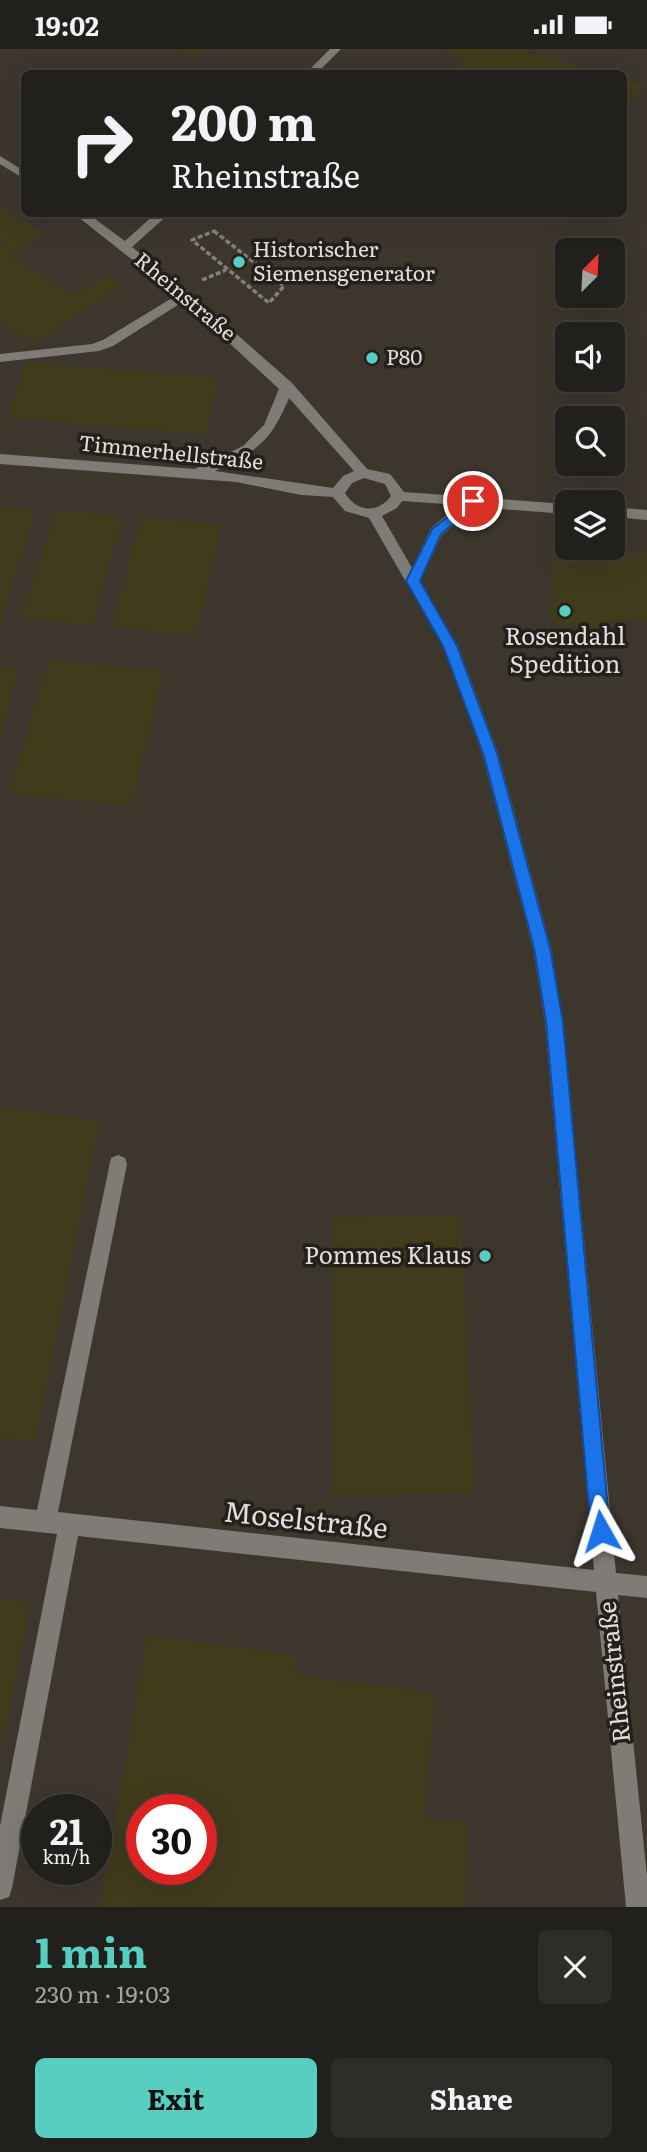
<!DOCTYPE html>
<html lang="en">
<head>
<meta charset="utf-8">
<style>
  :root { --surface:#22201c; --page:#2e2d29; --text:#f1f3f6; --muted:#a2a3a3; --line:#3f3e3b; --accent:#58cec0 }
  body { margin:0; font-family:Literata,serif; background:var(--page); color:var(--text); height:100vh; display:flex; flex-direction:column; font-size:26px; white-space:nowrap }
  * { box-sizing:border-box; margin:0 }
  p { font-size:23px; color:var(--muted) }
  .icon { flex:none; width:38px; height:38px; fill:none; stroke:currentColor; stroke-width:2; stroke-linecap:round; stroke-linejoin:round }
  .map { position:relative; height:1858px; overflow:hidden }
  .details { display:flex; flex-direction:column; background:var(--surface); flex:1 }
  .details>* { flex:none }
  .top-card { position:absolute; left:21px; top:21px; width:606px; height:147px; border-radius:10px; box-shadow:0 7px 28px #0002,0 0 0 2px var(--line); background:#22201c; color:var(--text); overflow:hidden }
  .needle { width:46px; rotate:24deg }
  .controls { position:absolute; left:555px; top:189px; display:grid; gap:14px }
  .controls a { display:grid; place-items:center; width:70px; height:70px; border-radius:10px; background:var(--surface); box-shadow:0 7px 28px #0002,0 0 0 2px var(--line); font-size:35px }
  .speed { position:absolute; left:21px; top:1745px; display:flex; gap:14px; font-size:35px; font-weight:700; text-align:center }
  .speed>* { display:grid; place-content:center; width:91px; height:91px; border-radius:50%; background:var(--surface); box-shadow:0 7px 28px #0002,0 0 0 2px var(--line); line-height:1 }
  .speed small { font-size:18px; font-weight:400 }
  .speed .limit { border:10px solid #d22; background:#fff; color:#111 }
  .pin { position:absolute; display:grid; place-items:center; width:60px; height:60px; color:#fff; margin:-30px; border:4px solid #fff; border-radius:50%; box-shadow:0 2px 7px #0007 }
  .me { position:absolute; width:77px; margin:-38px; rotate:354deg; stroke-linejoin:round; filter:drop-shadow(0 0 5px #0008) }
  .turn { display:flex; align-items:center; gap:24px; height:147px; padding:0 35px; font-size:32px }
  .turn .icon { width:91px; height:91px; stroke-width:2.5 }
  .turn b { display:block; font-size:49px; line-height:60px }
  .round { display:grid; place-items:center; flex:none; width:74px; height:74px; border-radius:10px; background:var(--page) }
  .overview { display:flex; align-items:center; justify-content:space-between; height:119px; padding:0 35px }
  h1 { font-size:42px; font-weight:700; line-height:52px; color:var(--accent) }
  .action { display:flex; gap:14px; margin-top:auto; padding:14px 35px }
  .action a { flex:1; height:80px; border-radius:10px; background:var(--accent); color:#111; font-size:28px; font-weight:700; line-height:80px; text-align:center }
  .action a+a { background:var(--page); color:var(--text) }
  .status { display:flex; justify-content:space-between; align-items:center; height:49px; padding:0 35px; background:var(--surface); direction:ltr }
  .status svg { height:19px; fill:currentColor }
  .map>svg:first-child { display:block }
  .built { fill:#3c362d; fill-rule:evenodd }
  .building { fill:#413b1c; fill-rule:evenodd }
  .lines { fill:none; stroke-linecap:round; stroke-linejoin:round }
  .path { stroke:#827f7c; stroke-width:3.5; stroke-dasharray:5 2.5; stroke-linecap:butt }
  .minor { fill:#7f7c77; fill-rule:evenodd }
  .route { fill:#1a73e8; stroke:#114b97; stroke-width:2 }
  .poi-dot { fill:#58cec0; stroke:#23201c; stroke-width:2.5 }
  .labels { text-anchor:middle; stroke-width:7; stroke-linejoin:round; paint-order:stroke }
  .far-poi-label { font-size:21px; fill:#e0dedb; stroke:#23201c; text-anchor:start }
  .far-street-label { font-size:21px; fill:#e0dedb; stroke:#23201c }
  .poi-label { font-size:24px; fill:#e0dedb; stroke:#23201c }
  .street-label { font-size:24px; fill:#e0dedb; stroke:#23201c }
  .near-street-label { font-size:28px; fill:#e0dedb; stroke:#23201c }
</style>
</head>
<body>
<div class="status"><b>19:02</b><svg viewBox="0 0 49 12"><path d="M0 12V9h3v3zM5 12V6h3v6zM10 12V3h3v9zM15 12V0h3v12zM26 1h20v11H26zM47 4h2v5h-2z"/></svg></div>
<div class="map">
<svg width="647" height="1858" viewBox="0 0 647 1858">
  <rect width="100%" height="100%" fill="#2d2a26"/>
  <path class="built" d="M0,0H647V1858H0ZM24,24H623V164H24ZM567,201H612V247H567ZM567,285H612V331H567ZM567,369H612V415H567ZM567,453H612V499H567ZM37,1760H96V1820H37ZM142,1760H201V1820H142Z"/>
  <g class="building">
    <path d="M174,0H206L198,8Z"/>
    <path d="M437,0H517L603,24H521L502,19L497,24H453L467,9Z"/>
    <path d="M623,29L645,35L623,63Z"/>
    <path d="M0,160L45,185L8,207L76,246L107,227L124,236L35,294L0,274V195L5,192L0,189Z"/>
    <path d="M26,314L219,329L206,385L7,369Z"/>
    <path d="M0,457L36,460L1,571H0Z"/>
    <path d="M56,461L123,467L92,576L21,569Z"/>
    <path d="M141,469L221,475L196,586L112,578Z"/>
    <path d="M552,503L647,505V571H613L604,579L579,580L574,576H560L550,569L549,557L555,553Z"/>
    <path d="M49,611L163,622L131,757L9,745Z"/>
    <path d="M0,617L18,619L1,684H0Z"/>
    <path d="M0,1058L99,1072L35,1392L0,1389Z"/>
    <path d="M461,1167L474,1444L332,1446L333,1168Z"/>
    <path d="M0,1550L31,1554L1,1698H0Z"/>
    <path d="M147,1586L296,1607L294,1626L435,1644L424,1769L469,1774L464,1858H101ZM142,1760H201V1820H142Z"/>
  </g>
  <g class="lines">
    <g class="path">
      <path d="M214,182L284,237L269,254L192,191Z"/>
      <path d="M202,231L226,221"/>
    </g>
    <g class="minor">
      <path d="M330,0H341L317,24H306Z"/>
      <path d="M0,107L24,122V130L0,115Z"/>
      <path d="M73,164H87L125,192L156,164H170L132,198L189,243L292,334L367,420L390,425L404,443L567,455V465L475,458L442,486L420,532L458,597L498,704L551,899L563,973L616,1524L647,1527V1549L618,1546L647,1827V1858H626L596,1543L78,1487L12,1839L9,1848L0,1851V1777L57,1485L0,1479V1457L37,1461L111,1109L118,1106L125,1109L127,1115L58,1463L594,1521L545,973L533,899L482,704L443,597L369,469L345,462L333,448L301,446L236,433L0,415V405L195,420L243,397L264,376L279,340L184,252L113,297L99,302L0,313V305L92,295L103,291L177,246ZM289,349L354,422L343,427L333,439L215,422C258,401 270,394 289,349ZM364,429L385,435L391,447C378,465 356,463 345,444L352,434ZM402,452L459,456L431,479L412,519L382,467L397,459Z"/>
      <path d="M612,458L647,461V471L612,468Z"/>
    </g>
  </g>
  <path class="route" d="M473,448L478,449V455L441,485L420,532L457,597L497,704L550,899L563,973L610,1482L608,1489L601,1492L594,1489L591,1482L546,973L534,899L483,704L443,597L406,532L432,480Z"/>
  <g class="poi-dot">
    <circle cx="239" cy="213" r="7"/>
    <circle cx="372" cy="309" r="7"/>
    <circle cx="565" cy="562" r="7"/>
    <circle cx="485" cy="1207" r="7"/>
  </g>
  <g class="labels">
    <g class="far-poi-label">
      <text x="253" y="208">Historischer<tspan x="253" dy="24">Siemensgenerator</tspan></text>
      <text x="386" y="316">P80</text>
    </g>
    <g class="far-street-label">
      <text transform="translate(185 248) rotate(40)" y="7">Rheinstraße</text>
      <text transform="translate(171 404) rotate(6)" y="7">Timmerhellstraße</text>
    </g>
    <g class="poi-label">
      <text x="565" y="596">Rosendahl<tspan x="565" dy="28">Spedition</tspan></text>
      <text x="471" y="1215" text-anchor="end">Pommes Klaus</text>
    </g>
    <g class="street-label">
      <text transform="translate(615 1623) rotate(-96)" y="8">Rheinstraße</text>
    </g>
    <g class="near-street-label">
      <text transform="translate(306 1471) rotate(6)" y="10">Moselstraße</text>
    </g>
  </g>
</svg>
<div class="controls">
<a><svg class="needle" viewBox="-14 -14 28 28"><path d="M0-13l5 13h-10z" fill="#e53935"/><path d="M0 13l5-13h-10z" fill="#a2a3a3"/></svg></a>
<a><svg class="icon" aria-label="sound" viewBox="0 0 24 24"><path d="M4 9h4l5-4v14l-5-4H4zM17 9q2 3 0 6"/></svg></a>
<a><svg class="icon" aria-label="search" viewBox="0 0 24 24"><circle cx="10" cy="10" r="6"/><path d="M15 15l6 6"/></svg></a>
<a><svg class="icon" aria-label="layers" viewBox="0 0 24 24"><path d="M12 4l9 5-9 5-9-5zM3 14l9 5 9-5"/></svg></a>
</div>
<div class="speed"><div>21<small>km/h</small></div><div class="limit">30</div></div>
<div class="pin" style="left:473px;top:452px;background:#d93025"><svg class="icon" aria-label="arrive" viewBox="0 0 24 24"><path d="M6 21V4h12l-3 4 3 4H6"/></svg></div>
<svg class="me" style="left:601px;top:1482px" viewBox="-20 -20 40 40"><path d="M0-17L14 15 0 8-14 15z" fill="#1a73e8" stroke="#fff" stroke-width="4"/></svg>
<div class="top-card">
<div class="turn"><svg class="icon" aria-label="right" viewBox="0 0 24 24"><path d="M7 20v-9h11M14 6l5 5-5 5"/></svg><div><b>200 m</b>Rheinstraße</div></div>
</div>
</div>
<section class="details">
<div class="overview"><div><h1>1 min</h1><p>230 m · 19:03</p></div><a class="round"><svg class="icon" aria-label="close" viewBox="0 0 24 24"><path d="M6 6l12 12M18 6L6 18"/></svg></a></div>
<div class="action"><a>Exit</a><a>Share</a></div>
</section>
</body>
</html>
